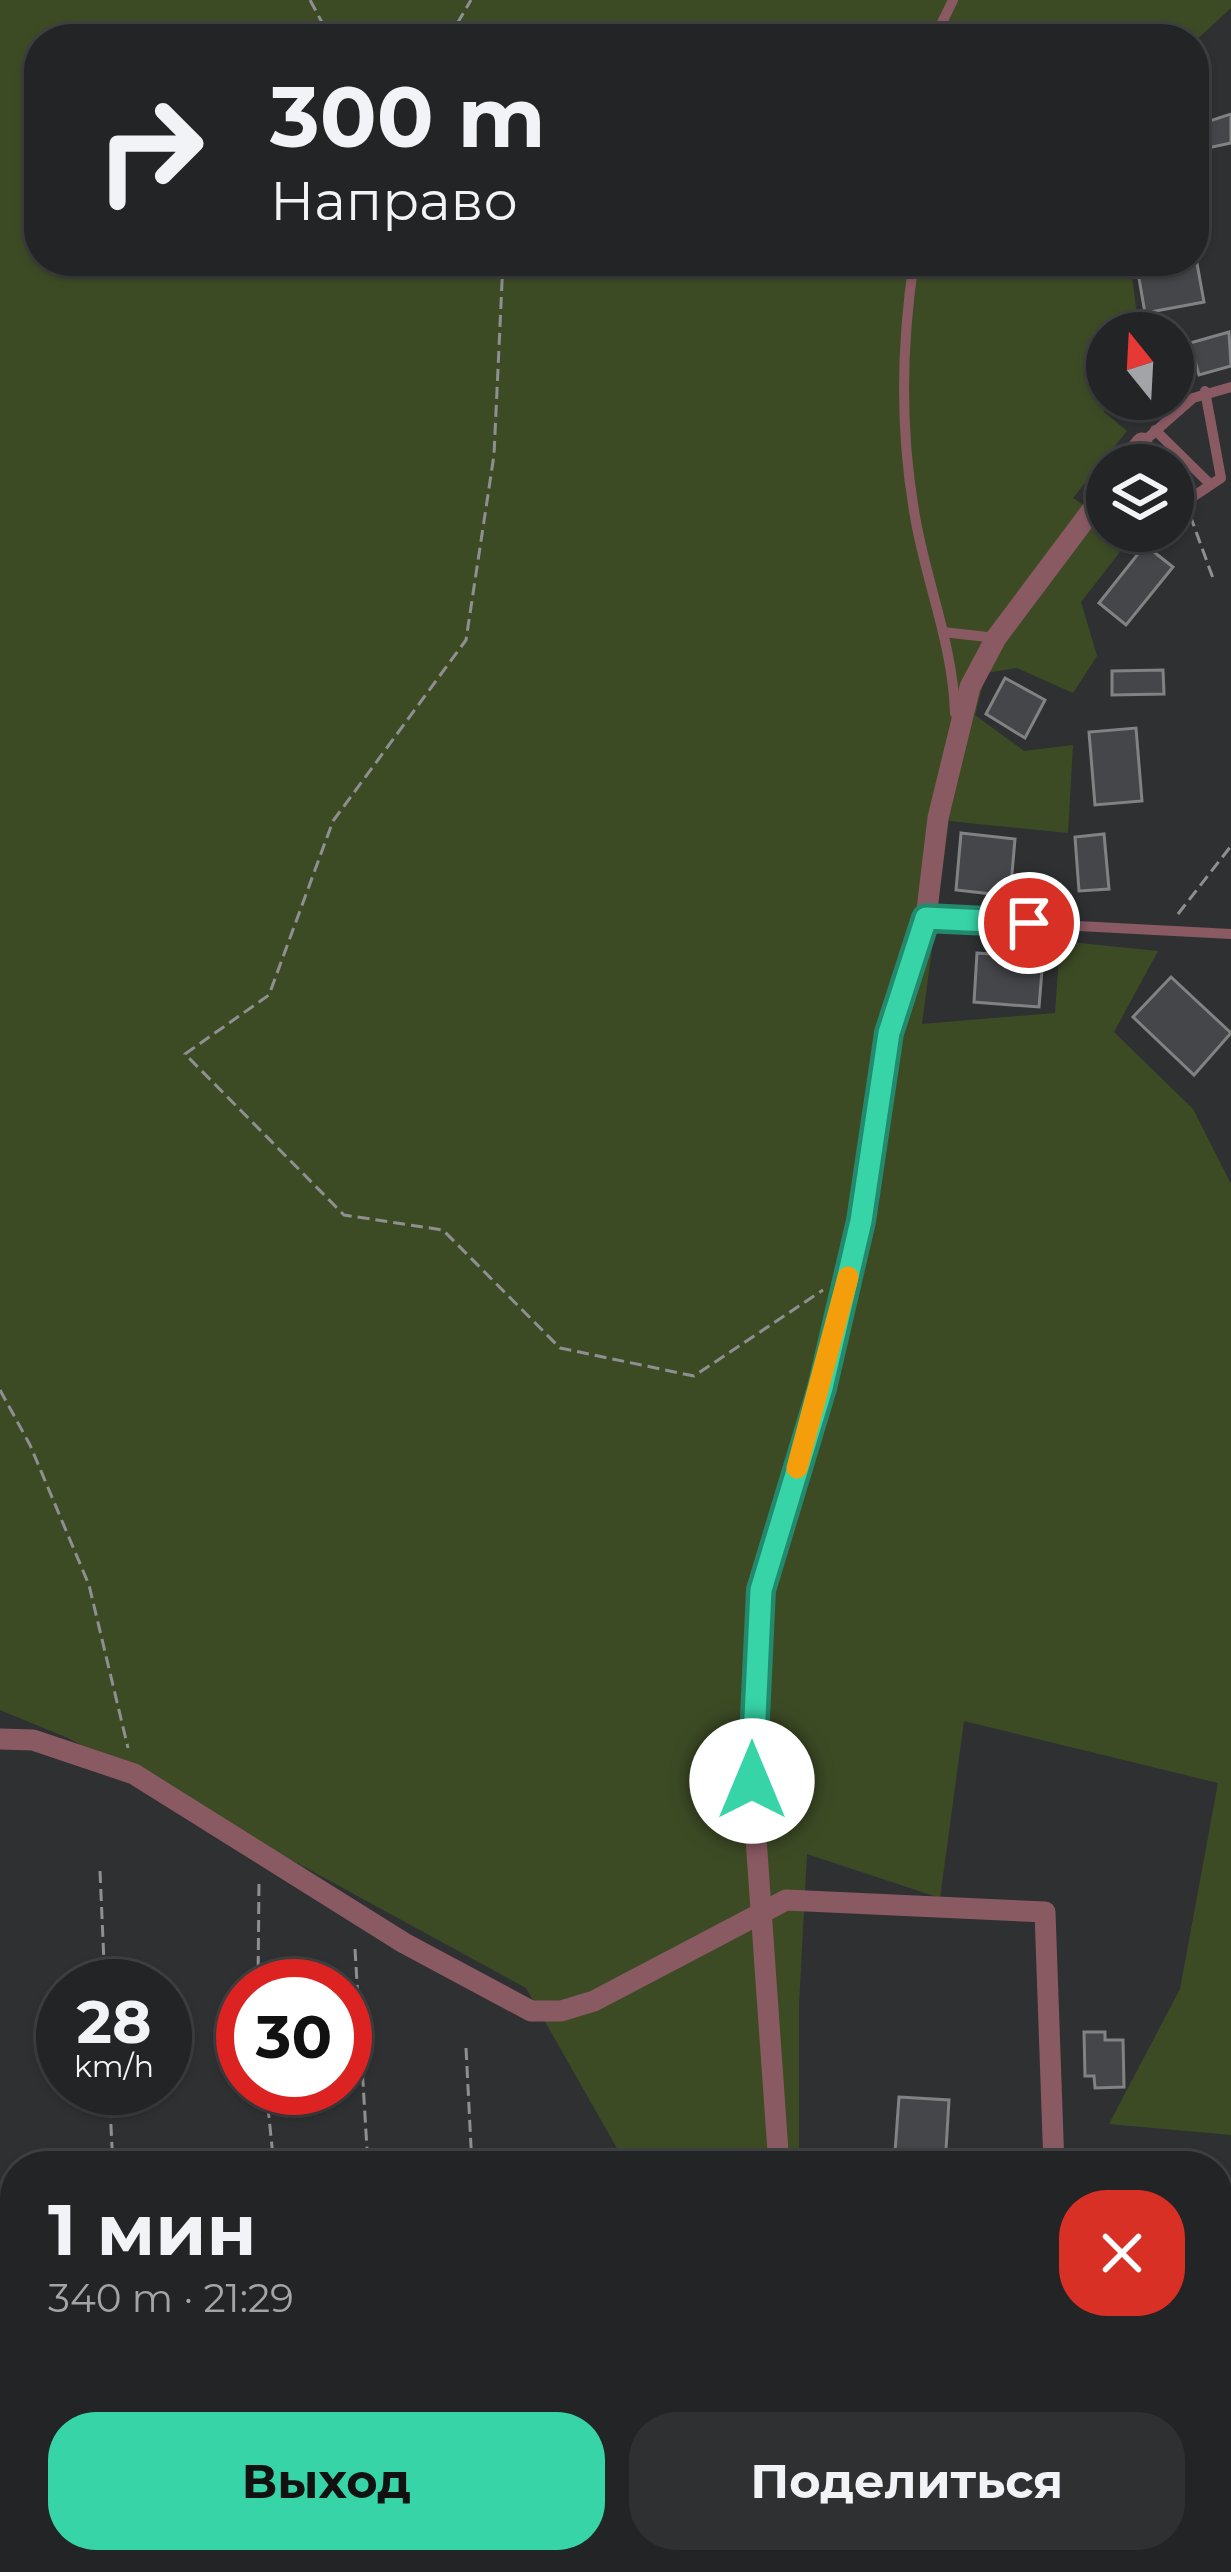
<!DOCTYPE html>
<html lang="ru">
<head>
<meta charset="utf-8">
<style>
  :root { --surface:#232426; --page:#2f3032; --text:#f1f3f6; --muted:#a3a4a7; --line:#404143; --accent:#36d4a7 }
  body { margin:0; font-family:Montserrat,sans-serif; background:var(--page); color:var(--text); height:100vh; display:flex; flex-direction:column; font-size:45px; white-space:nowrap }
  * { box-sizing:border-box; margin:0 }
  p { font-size:39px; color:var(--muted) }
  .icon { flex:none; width:66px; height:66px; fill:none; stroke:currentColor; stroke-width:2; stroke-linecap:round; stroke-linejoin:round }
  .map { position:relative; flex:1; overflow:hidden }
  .side { position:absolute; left:0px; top:2151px; width:1233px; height:423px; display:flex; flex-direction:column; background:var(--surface); border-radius:48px 48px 0 0; box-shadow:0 3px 9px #0004,0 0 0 3px var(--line) }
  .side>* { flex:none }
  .guide { position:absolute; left:24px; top:24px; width:1185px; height:252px; border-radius:48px; box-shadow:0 3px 9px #0004,0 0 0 3px var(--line); background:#232426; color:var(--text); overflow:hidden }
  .needle { width:78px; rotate:342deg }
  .controls { position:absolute; left:1086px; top:312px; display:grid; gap:24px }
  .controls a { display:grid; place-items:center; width:108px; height:108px; border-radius:50%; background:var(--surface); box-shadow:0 3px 9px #0004,0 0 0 3px var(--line); font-size:60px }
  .speed { position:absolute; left:36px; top:1959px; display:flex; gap:24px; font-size:60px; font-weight:700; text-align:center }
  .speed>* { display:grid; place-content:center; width:156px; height:156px; border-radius:50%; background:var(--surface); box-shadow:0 3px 9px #0004,0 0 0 3px var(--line); line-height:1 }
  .speed small { font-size:30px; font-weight:400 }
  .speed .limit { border:18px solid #d22; background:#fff; color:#111 }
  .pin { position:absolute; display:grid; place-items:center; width:102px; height:102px; color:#fff; margin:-51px; border:6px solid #fff; border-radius:50%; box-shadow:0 3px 12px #0007 }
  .me { position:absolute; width:132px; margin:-66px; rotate:0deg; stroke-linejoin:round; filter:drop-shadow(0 0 9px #0008) }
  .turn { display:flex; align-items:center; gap:42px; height:252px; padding:0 48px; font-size:54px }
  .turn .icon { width:156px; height:156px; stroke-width:2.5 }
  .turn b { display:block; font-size:84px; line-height:102px }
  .round { display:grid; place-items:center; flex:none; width:126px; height:126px; border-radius:48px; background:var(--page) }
  .head { display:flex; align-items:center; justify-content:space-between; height:204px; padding:0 48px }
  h1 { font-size:72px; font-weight:700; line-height:90px }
  .cta { display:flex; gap:24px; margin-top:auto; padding:24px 48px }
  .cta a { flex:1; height:138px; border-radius:48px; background:var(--accent); color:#111; font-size:48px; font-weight:700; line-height:138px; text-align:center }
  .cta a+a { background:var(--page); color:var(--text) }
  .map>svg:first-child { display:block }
  .green { fill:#3d4b25 }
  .building { fill:#454649; stroke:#818284; stroke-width:3 }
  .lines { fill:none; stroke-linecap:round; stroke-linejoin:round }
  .path { stroke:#8f8f91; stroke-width:3; stroke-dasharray:12 6; stroke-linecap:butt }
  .lane { stroke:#8a5a63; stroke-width:10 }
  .street { stroke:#8a5a63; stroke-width:21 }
  .route-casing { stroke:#238a6d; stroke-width:30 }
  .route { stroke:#36d4a7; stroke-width:21 }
  .slow { stroke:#f59e0b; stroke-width:21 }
</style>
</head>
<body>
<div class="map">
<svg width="1231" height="2572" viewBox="0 0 1231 2572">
  <rect width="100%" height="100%" fill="#2f3032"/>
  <path class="green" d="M0,0H1231V8L1194,42L39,39V261H1130L1138,323L1153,333H1107V399H1158L1153,410L1103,411L1127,431L1073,498L1107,522V531L1130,539L1081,602L1097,656L1073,693L1017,668L986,673L975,715L1024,751L1073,745L1068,833L949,821L922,1024L1055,1013L1060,941L1158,951L1114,1032L1193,1109L1231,1184V2135L1109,2124L1180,1989L1218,1783L964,1721L940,1898L807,1854L799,2005V2166H627L526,1988L68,1738L0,1710Z"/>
  <g class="building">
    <path d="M1231,114V143L1194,151V126Z"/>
    <path d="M1194,247L1204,302L1145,313L1136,261H1194Z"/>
    <path d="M1229,332L1231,366L1199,375L1190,343Z"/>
    <path d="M1145,545L1173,567L1126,625L1099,603Z"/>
    <path d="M1163,670L1164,694L1112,695V671Z"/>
    <path d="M1005,678L1045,700L1025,738L986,714Z"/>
    <path d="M1136,728L1142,801L1095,805L1089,732Z"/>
    <path d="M961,833L1015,839L1010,896L956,890Z"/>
    <path d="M1104,834L1109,889L1079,891L1075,837Z"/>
    <path d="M977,953L1043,958L1039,1007L974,1002Z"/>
    <path d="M1171,977L1231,1033L1194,1075L1133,1017Z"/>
    <path d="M1084,2032H1105V2040H1123L1124,2087L1095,2088L1094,2076H1085Z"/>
    <path d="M899,2097L949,2100L945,2166H894Z"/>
  </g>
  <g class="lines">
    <g class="path">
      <path d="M310,0L331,39"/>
      <path d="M448,39L471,0"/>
      <path d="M503,261L494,455L466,640L333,821L269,995L185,1054L344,1215L443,1230L560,1348L694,1376L823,1290"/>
      <path d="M1190,515L1214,581"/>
      <path d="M1178,914L1231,846"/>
      <path d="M0,1390L30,1445L89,1585L128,1748"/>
      <path d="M100,1871L105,1986"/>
      <path d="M355,1949L368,2166"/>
      <path d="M258,1986L259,1880"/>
      <path d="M466,2048L472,2166"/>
      <path d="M109,2088L113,2166"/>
      <path d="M266,2088L274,2166"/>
    </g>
    <g class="lane">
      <path d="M934,39L953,0"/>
      <path d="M914,261C901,347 900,436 916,522C928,587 953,647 955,713"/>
      <path d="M1155,430L1209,483"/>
      <path d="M1142,443L1193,398L1231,387"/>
      <path d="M1185,502L1221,478L1205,391"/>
      <path d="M943,632L996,638"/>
      <path d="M926,918L1231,934"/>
      <path d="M0,2502L15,2504"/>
      <path d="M1218,2545L1231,2542"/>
    </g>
    <g class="street">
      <path d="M1125,465L1142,443"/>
      <path d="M0,1739L33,1740L134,1774L404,1943L531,2011H561L594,2001L786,1900L1045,1912L1054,2166"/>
      <path d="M779,2166L752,1781L761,1590L822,1388L861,1221L889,1033L926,918L938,818L970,687L996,638L1107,490"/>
      <path d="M345,2559L467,2572"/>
      <path d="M811,2559L812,2572"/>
      <path d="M1196,2559L1200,2572"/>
      <path d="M81,2572L95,2559"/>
    </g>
  </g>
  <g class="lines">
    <defs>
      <path id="route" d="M752,1781L761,1590L822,1388L861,1221L889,1033L926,918L1029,923"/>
    </defs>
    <use href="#route" class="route-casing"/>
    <use href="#route" class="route"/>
    <path class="slow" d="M797,1468L848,1277"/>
  </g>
</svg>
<div class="controls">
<a><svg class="needle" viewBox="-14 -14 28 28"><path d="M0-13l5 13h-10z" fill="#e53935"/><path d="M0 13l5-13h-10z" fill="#a3a4a7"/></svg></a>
<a><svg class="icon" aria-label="layers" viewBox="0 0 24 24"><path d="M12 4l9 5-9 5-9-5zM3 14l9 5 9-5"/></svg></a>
</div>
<div class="speed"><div>28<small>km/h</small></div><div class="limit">30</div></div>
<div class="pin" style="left:1029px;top:923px;background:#d93025"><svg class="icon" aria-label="arrive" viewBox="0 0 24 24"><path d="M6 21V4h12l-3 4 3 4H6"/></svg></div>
<svg class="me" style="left:752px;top:1781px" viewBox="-20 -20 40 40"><circle r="19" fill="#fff"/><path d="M0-13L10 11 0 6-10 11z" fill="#36d4a7"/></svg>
<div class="guide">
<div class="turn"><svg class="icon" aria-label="right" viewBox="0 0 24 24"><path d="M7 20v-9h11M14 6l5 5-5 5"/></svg><div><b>300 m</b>Направо</div></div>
</div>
<section class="side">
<div class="head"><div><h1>1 мин</h1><p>340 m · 21:29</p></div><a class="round" style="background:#d93025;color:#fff"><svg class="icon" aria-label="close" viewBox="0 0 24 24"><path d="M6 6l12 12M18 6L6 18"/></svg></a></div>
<div class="cta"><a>Выход</a><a>Поделиться</a></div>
</section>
</div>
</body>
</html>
